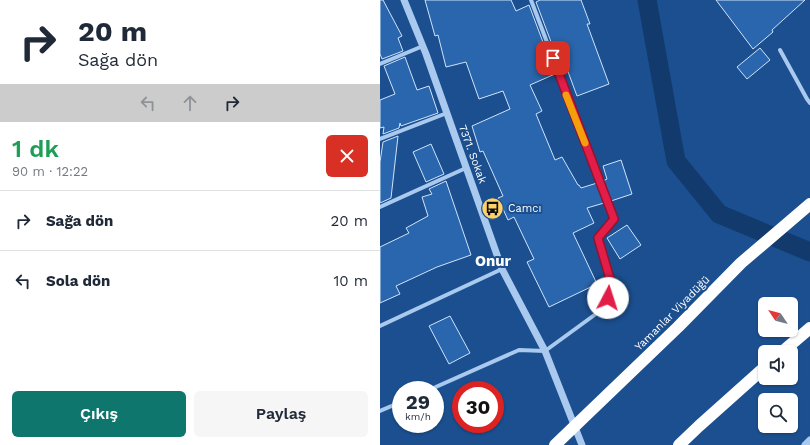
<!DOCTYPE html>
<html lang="tr">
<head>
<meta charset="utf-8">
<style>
  :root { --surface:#fff; --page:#f6f6f7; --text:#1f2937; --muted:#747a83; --line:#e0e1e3; --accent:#0f766e }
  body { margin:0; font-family:"Work Sans",sans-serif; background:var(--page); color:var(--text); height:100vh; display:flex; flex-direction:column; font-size:15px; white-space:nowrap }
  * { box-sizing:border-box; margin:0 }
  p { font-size:13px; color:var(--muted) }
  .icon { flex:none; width:22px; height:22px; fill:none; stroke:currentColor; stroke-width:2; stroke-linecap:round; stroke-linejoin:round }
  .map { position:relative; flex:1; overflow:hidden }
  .drawer { display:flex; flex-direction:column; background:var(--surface); width:380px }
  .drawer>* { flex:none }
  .hud { background:#fff; color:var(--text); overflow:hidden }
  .needle { width:26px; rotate:305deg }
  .buttons { position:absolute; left:378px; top:297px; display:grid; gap:8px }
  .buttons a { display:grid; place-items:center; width:40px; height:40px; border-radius:6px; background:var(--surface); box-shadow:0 1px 3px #0004; font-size:20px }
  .speed { position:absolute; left:12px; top:381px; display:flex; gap:8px; font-size:20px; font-weight:700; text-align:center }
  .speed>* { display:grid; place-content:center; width:52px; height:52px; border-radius:50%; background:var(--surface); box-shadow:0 1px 3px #0004; line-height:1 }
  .speed small { font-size:10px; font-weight:400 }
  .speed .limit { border:6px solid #d22; background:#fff; color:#111 }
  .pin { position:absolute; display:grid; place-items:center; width:34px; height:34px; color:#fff; margin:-17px; border-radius:8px; box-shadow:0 2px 6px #0006 }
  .me { position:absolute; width:44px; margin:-22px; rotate:5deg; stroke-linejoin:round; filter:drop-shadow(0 0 3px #0008) }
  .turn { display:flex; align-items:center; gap:14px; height:84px; padding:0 12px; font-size:18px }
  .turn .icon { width:52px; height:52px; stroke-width:2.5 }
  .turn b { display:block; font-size:28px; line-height:34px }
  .lanes { display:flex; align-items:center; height:38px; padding:0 12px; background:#0003; justify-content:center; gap:20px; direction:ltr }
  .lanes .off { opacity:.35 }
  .round { display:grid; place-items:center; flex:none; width:42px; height:42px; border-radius:6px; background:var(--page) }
  .summary { display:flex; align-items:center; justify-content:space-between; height:68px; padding:0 12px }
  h1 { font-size:24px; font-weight:600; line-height:30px; color:#1e9e55 }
  .cta { display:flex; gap:8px; margin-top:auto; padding:8px 12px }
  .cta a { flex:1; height:46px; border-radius:6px; background:var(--accent); color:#fff; font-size:16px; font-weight:600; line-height:46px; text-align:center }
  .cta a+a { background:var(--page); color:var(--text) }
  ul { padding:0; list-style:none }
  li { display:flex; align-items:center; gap:12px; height:60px; padding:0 12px; border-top:1px solid var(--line) }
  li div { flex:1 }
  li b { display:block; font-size:15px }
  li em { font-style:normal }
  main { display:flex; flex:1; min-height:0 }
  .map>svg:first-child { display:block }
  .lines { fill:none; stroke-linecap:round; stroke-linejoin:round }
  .canal { stroke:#123a6d; stroke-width:19 }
  .building { fill:#2a66ad; stroke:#cfe3fa }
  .minor { stroke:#a9c9ee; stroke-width:4 }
  .tertiary { stroke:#a9c9ee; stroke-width:7 }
  .motorway { stroke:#fff; stroke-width:12 }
  .motorway-bridge { stroke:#fff; stroke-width:12 }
  .route-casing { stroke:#92132f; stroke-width:10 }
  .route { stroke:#e11d48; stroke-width:7 }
  .slow { stroke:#f59e0b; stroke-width:7 }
  .labels { text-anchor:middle; stroke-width:4; stroke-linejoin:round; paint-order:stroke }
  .street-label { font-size:11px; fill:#fff; stroke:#1b4f8f }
  .poi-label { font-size:11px; fill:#fff; stroke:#1b4f8f; text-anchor:start }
  .district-label { font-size:15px; font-weight:bold; fill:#fff; stroke:#1b4f8f }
</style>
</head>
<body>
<main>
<section class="drawer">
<div class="hud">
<div class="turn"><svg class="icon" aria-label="right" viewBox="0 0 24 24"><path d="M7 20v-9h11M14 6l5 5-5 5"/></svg><div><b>20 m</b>Sağa dön</div></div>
<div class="lanes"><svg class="icon off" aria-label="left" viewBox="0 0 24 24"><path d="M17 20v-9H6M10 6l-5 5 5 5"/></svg><svg class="icon off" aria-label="ahead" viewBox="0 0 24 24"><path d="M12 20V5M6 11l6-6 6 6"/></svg><svg class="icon" aria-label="right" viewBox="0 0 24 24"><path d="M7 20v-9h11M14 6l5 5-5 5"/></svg></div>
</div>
<div class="summary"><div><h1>1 dk</h1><p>90 m · 12:22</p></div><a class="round" style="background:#d93025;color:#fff"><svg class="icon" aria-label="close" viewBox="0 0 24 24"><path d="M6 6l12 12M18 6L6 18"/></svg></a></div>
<ul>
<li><svg class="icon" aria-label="right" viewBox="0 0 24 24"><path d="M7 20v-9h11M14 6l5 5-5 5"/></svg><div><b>Sağa dön</b></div><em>20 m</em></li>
<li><svg class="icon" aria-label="left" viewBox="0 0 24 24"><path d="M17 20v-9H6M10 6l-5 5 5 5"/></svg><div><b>Sola dön</b></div><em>10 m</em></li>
</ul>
<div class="cta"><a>Çıkış</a><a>Paylaş</a></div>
</section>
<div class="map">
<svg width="430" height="445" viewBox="0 0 430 445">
  <rect width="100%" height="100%" fill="#1b4f8f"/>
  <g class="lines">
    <path class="canal" d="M267,0L296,161L339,214L430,252"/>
  </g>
  <g class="building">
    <path d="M0,0H3L22,36L18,38L23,51L2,59L0,54Z"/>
    <path d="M45,0H131L136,11L149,5L175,74L150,85L162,111L156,114L175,160L182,157L198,185H199L201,188L217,183L224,203L207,208L214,223L193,233L217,284L169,307L147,262L154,259L134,217L128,220L118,198L123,196L103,151L100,152L92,126L130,109L123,91L99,99L86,62L66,67L58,35L55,36Z"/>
    <path d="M160,0H201L210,24H207L229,84L197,96L187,69L182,71L156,2Z"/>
    <path d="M336,0H425L392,30L393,32L373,49Z"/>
    <path d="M380,48L390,60L367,79L357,67Z"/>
    <path d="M25,57L37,90L49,86L58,113L21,126L20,123L19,128L3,134L4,127L0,128V100L15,94L4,66Z"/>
    <path d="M18,136L11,198L0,203V162L3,142Z"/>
    <path d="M51,144L64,174L46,182L33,152Z"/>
    <path d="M241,160L252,194L231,201L223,181L227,179L223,166Z"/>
    <path d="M66,181L91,255L57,267L16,286L20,294L0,303V247L29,233L26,228L48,216L42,197L52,194L49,189Z"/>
    <path d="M247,225L261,245L240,259L227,238Z"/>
    <path d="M70,316L90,353L69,364L49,326Z"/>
  </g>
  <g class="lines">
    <g class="minor">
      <path d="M400,50L427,99L430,103"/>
      <path d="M0,64L43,46"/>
      <path d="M0,139L67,113"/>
      <path d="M0,207L86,168"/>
      <path d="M0,326L122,269"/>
      <path d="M49,390L139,350L165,351L224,308L233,289L218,238L234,219L151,0"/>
      <path d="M0,411L21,402"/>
    </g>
    <g class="tertiary">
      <path d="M24,0L46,54L122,269L165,351L202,445"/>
      <path d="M425,445L430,440"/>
    </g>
    <g class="motorway">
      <path d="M402,352L430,328"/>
      <path d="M299,445L319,426L385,367"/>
    </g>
    <path class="motorway-bridge" d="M175,445L298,327L361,263L430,204"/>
  </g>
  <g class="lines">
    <defs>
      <path id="route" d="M173,58L234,219L218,238L233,289L228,298"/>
    </defs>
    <use href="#route" class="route-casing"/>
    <use href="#route" class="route"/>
    <path class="slow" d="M186,95L205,143"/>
  </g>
  <defs>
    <symbol id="bus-disc" viewBox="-11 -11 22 22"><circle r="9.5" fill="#ffd166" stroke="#1b4f8f"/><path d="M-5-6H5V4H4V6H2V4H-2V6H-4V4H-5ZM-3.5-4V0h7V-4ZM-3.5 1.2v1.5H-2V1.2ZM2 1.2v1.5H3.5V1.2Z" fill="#111"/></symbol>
  </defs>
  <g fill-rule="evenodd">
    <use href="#bus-disc" x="100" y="196" width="25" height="25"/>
  </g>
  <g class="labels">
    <g class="street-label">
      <text transform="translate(93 154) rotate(70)" y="4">7371. Sokak</text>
      <text transform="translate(292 313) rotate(-45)" y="4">Yamanlar Viyadüğü</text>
    </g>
    <g class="poi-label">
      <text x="128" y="212">Camcı</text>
    </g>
    <g class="district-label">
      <text x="113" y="266">Onur</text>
    </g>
  </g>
</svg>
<div class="buttons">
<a><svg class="needle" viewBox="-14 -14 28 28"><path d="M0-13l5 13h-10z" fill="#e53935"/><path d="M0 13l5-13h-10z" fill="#747a83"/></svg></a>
<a><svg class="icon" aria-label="sound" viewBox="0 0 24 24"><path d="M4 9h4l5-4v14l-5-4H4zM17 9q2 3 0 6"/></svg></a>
<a><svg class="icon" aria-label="search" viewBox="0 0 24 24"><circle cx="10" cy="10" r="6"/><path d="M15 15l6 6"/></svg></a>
</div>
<div class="speed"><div>29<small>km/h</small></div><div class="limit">30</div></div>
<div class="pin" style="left:173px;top:58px;background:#d93025"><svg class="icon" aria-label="arrive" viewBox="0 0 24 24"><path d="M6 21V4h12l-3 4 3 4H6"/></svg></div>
<svg class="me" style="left:228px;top:298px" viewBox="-20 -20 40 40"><circle r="19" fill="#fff"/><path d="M0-13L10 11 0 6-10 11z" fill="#e11d48"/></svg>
</div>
</main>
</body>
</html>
